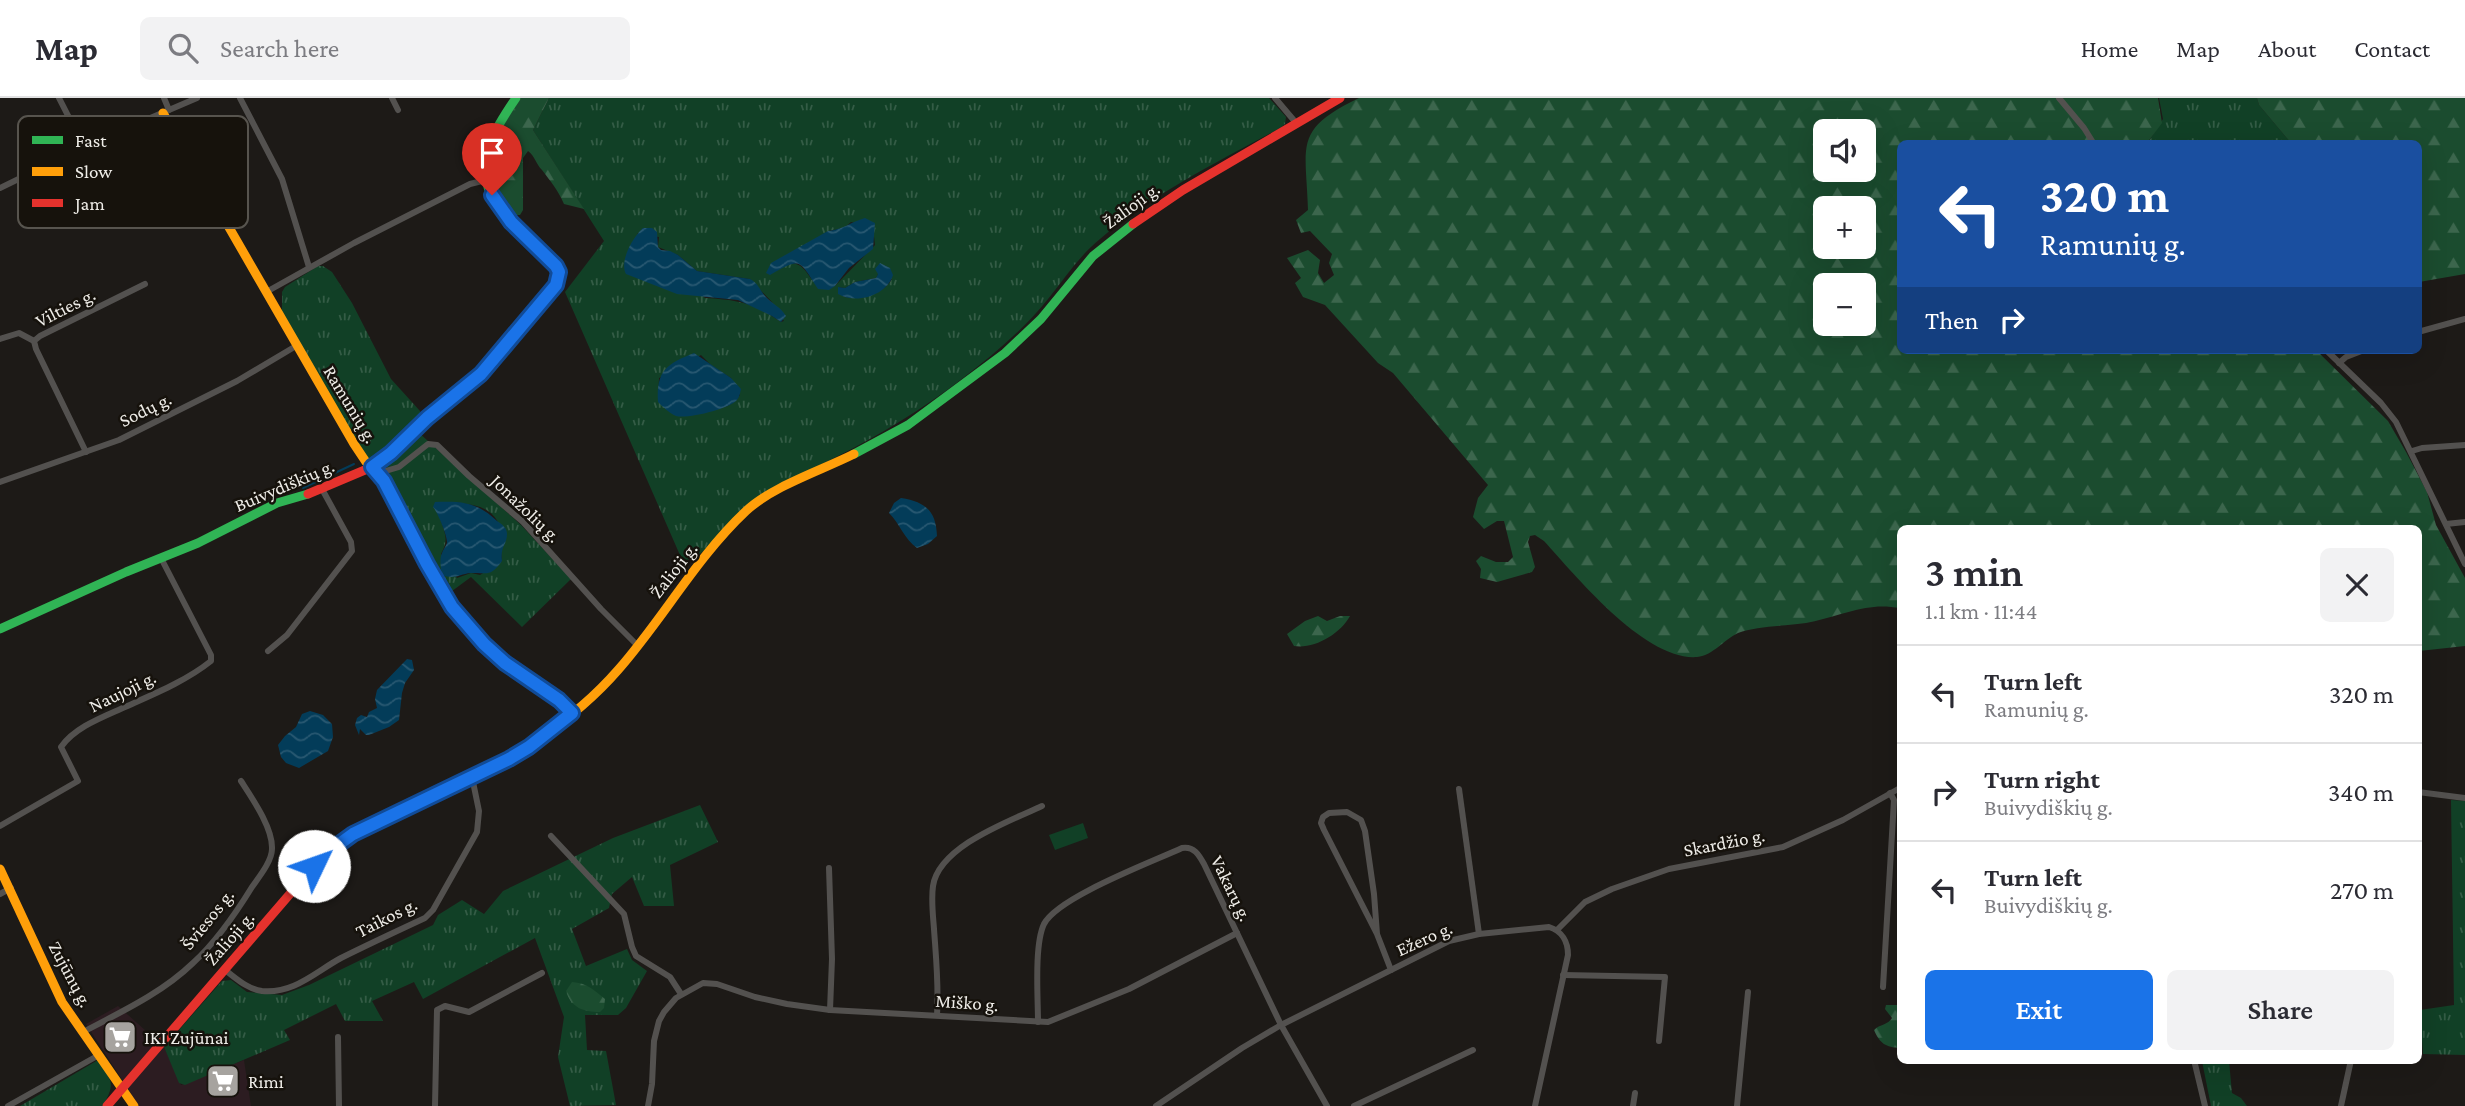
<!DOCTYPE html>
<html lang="en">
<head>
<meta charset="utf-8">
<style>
  :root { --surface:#fff; --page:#f2f2f3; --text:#2b2b33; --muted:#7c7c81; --line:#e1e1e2; --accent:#1a73e8 }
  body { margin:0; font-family:"Crimson Pro",serif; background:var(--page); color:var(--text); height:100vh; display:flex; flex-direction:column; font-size:26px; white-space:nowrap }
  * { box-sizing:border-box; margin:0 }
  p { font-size:23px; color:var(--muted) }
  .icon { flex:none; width:38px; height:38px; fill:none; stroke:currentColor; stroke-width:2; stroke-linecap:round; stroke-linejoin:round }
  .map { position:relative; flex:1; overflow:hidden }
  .details { position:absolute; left:1897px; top:427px; width:525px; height:539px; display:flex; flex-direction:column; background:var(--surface); border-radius:10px; box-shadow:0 7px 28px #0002 }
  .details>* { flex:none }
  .top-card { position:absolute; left:1897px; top:42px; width:525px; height:214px; border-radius:10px; box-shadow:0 7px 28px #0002; background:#1a4fa0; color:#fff; overflow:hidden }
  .tools { position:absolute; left:1813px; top:21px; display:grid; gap:14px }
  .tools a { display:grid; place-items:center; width:63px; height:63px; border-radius:10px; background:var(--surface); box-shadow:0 7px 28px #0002; font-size:35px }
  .pin { position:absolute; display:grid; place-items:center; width:60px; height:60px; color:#fff; margin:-72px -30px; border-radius:50% 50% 50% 0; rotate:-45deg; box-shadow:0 0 7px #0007 }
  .pin .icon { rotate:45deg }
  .me { position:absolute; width:77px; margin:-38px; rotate:48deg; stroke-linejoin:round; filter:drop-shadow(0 0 5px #0008) }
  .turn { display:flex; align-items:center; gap:24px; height:147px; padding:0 28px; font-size:32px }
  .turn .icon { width:91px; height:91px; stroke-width:2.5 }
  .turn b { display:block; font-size:49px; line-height:60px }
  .then { display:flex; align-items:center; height:66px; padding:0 28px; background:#0003; gap:14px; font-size:26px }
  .round { display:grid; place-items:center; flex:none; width:74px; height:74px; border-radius:10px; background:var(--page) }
  .head { display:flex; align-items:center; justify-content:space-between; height:119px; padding:0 28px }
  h1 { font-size:42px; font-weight:600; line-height:52px }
  .action { display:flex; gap:14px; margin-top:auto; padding:14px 28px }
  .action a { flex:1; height:80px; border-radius:10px; background:var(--accent); color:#fff; font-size:28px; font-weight:600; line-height:80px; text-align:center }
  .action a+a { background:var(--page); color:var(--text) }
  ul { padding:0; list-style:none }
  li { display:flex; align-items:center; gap:21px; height:98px; padding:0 28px; border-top:2px solid var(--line) }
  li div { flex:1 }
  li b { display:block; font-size:26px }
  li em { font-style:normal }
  header { display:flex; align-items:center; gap:42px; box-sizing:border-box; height:98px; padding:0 35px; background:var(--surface); border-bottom:2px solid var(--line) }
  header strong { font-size:33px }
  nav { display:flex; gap:38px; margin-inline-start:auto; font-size:24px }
  .search { width:490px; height:63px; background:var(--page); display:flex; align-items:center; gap:18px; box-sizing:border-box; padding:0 24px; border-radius:10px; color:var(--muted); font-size:26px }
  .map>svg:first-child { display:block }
  .commercial { fill:#2c1c21 }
  .grass { fill:url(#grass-tufts); fill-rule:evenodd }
  .forest { fill:url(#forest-firs); fill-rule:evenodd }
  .park { fill:#114026 }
  .water { fill:url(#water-waves) }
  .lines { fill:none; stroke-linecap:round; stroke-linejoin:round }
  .stream { stroke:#033c59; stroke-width:2 }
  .street { stroke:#53514f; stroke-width:6 }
  .fast { stroke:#30b455; stroke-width:9 }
  .slow { stroke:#ff9f0a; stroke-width:9 }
  .jam { stroke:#e5322d; stroke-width:9 }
  .route-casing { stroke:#114b97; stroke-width:18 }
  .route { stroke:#1a73e8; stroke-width:12 }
  .labels { text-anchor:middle; stroke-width:5; stroke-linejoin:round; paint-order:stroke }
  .street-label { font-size:19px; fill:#efede8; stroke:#16120c }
  .poi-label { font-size:19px; fill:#efede8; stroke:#16120c; text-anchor:start }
  .key { fill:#16120c; stroke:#57544e; stroke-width:2 }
  .key-label { font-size:19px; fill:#efede8 }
</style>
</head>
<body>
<header>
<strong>Map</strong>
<div class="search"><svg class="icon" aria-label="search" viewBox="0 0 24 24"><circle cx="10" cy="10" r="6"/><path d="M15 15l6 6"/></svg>Search here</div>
<nav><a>Home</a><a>Map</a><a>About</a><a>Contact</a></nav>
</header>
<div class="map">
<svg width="2465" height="1008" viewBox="0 0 2465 1008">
  <defs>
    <pattern id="grass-tufts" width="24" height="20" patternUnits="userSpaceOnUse" patternTransform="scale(1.75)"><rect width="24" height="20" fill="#114026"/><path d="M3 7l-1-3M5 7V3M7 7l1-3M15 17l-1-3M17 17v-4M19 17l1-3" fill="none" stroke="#345c46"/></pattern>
    <pattern id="forest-firs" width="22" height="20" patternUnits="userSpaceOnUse" patternTransform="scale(1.75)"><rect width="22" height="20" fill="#1b4c2f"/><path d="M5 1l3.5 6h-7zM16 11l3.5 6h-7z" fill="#3c664d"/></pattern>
    <pattern id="water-waves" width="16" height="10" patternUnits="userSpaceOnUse" patternTransform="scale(1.75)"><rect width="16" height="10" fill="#033c59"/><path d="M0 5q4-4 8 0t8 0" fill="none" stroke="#285871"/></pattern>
  </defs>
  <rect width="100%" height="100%" fill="#1d1a17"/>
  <path class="commercial" d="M118,908L164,949L181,987L244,962L251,1008H139L86,926Z"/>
  <g class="grass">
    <path d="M549,0H1269L1286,19L1285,26L1280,30C1218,64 1154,95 1100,141C1079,158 1065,180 1048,201C1024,231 993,257 963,280C923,311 878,338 832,361C807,374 782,385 757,400C731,416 711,458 683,464L565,194L604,143L533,32ZM851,124L873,129L875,147L835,188L813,183C804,172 802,163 786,166L828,133L844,130ZM637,135L659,139L658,149L678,157L697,173L750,181L772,204L784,223L781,224C753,205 739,202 705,200ZM878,176L892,181C882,198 861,200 844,199L838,189L845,190L855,184L876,180ZM701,257L711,267L731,280L740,297C725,322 682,307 658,304L659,280Z"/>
    <path d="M2159,0H2257L2259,7L2291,45L2147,46L2163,21Z"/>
    <path d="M318,168H323L332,174L352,205L391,281L420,313L421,318L416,326L373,364L366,360L282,214V194L285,189Z"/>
    <path d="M418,334L521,427L571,481L522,529L471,479L448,496L429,465L380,368ZM454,404C485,408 497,411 505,443L501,452L502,463L480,477L471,475L457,480L441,456C451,438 442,433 439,414Z"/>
    <path d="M2451,702L2465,703V957L2423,956L2420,912L2454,907Z"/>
    <path d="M700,707L718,744L670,767L674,808H644L632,779L612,796L609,810L572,831L586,868L627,851L632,862L647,873L626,910L618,917H585L587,952L606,953L616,1007L570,1008L558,959L564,919L535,840L423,901L414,884L372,903L383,923H345L336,906L284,932L290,942L185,987L179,985L164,949L222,883L231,882L247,894L282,897L309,887L433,827L438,817L462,802L484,816L503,793L613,740Z"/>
    <path d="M98,962C112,984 116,984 103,1008H20Z"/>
    <path d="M2202,963H2229L2232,995L2241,1000L2247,1008H2211Z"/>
  </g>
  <g class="forest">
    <path d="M521,0H549L533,32L584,111L564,106C558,92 551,84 542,72C536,66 535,58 528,53L523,60V112L520,117H511C505,109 497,100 492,90C478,59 505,25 521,0Z"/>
    <path d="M1359,0H2158L2162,25L2147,45L1900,46V252H2316L2388,323L2406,354L2427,394L2436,427L2465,480V548L2419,553L2418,430H1900V510C1892,509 1883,508 1874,509C1851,511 1829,521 1806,525C1786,528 1756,528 1738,535C1723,542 1714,557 1697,559C1645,563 1576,478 1544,443L1535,437L1530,438L1528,444L1535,469L1532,474L1497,484L1480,480L1481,471L1476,463L1481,458L1496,464H1508L1513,459L1504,423H1497L1484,431L1473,419L1478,400L1488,387L1393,275L1378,265L1325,207L1303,199L1295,185L1301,180L1287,160L1308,152L1320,162L1318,175L1324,185L1334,177L1329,165L1332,156L1310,133L1301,135L1296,122L1308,112C1306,46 1293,32 1359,0ZM1825,33H1864V72H1825ZM1825,110H1864V149H1825ZM1825,187H1864V226H1825Z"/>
    <path d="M2257,0H2465V176L2419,184L2418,46L2291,45L2259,7Z"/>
    <path d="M1318,518L1327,523L1340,518H1350C1340,536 1315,551 1294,548L1287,536L1305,523Z"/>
    <path d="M572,884C587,885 594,892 605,901L604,910L600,914C584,914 571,910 566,893Z"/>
    <path d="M1886,907H1900V950C1886,949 1880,946 1874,932C1880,926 1888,927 1892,920L1885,911Z"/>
  </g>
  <path class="park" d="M1083,725L1088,740L1055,752L1049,737Z"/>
  <g class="water">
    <path d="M865,120L875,125L873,151L849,170L835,188L829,192L818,191C798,160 801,160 770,177L766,175L771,165L828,133C842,132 851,124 865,120Z"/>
    <path d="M643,130H652L657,134L658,149L661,152L670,153L678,157L697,173L750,181C758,185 760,192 765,198C772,206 781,209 786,218L781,224L772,218L738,202L677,196L626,176C619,163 633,139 643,130Z"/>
    <path d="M880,165L890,170L893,177C887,197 857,207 838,196V189L845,190L855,184L876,180L878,176L875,171Z"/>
    <path d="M694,255L731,280L741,291C740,295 740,298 737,302C729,311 688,321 676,318C669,315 663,309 658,304C656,272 667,266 694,255Z"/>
    <path d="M901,400C925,404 936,412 937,438L928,446L917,450C904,441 900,426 889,415L894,405Z"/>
    <path d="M435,404C462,403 477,404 497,423C502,426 507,430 507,436C507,447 500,448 502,463C490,480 487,474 471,475C459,476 455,482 442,477C441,470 439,462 442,455C443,452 446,448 447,445C448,439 437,413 433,409Z"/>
    <path d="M407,561L412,562L414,572L405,585L402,595L399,622L389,629L369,637H366L360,631L359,637L355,627L357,620L361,617L367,619L369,614L377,610L375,601L377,592Z"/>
    <path d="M310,613L323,617L332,626L333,639L328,653L299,670L286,665L281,659L278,647L285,638L296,629L302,616Z"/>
  </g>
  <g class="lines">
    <path class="stream" d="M303,390L354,366"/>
    <g class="street">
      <path d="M59,0L84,49"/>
      <path d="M164,0L169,12"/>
      <path d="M240,0L282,81L309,169"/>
      <path d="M392,0L398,12"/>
      <path d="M1275,0L1297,26"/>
      <path d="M2059,0L2084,30L2094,46"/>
      <path d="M0,90L92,45L197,0"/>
      <path d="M268,193L354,145L470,86L486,82"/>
      <path d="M2418,234L2465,221"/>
      <path d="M0,241L19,235L34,243"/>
      <path d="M2326,252L2381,305L2396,324L2465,466"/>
      <path d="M2339,265L2346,259L2364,252"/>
      <path d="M2412,353L2422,350L2465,347"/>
      <path d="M86,354L36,251L34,243L40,238L145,186"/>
      <path d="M379,375L399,369L428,346L437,347L469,378L523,424L601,511L637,547"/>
      <path d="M0,384L119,342L237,283L296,248"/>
      <path d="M2446,426L2465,424"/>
      <path d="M268,553L287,537L352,453L351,444L322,391"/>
      <path d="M1459,691L1479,836"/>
      <path d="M2418,694L2465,700"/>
      <path d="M0,728L78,683L61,649C75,629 103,619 125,609C154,596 186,583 211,563V557L161,460"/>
      <path d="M551,738L624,816L632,849L636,858L670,879L681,896"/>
      <path d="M829,770L832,861L830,912"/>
      <path d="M0,796L11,790"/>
      <path d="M1557,832L1585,804L1612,791L1669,771L1783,749L1843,722L1900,690"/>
      <path d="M1377,836L1324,732L1321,725L1323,719L1329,715L1347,714L1361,722L1365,733L1374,796L1377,836L1391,872"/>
      <path d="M225,872C236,880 247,891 262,893C294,896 315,874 341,860C369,846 397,833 425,820L433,812L477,734L479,713L472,679"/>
      <path d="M1563,877L1665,879L1659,943"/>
      <path d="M1883,889L1894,702L1890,695"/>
      <path d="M937,917C939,888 936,860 934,831C933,817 931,802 933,788C939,748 1010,723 1042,708"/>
      <path d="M1038,924C1038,900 1034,847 1044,826C1058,799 1152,764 1182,750C1194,748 1199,757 1204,766L1281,927L1327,1008"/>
      <path d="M83,934C121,914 162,895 193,865C216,844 236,815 252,789C259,779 272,763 272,751C273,730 252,700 241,683"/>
      <path d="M338,939L339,1008"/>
      <path d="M2194,962L2205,1008"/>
      <path d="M8,1008L99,957"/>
      <path d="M435,1008L437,912L445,908L469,914L542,875"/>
      <path d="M648,1008L652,986L654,943L659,923L664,914L676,900L703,885L717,886L755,899L787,906L830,912L1048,924L1129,891L1237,835"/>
      <path d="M1156,1008L1242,950L1281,927L1449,843L1479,836L1549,829C1562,833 1568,844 1568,857L1535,1008"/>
      <path d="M1354,1008L1473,952"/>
      <path d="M1633,1008L1635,995"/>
      <path d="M1737,1008L1748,894"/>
      <path d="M2341,1008L2351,962"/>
    </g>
    <g class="fast">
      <path d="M490,95C476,59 496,29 516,0"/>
      <path d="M854,356L908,327L1005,255L1041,221L1093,158L1133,126"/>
      <path d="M0,531L126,474L198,445L277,405L308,396"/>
    </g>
    <g class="slow">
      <path d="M163,15L354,346L366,364L384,383L408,429"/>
      <path d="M449,690C513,659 571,626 618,572C663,521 696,460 746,413C773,388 820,373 854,356"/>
      <path d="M0,771L62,904L134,1008"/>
    </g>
    <g class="jam">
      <path d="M1133,126L1183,92L1340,0"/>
      <path d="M308,396L372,369L391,355L427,320L481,276L552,193L558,180L556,167L509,122L490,95"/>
      <path d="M408,429C434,479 460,527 503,564C526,582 551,594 572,615"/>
      <path d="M107,1008L314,768C354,730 400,713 449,690"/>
    </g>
  </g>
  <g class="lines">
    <defs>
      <path id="route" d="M314,768L331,752L353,736L509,661L529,649L572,615L559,602L505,565L484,546L452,509L427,466L384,383L372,369L391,355L427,320L481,276L556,187L559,174L556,168L511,124L492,97"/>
    </defs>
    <use href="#route" class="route-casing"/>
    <use href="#route" class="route"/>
  </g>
  <defs>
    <symbol id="supermarket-square" viewBox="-11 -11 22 22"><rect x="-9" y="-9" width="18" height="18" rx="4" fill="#a6a39f" stroke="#16120c"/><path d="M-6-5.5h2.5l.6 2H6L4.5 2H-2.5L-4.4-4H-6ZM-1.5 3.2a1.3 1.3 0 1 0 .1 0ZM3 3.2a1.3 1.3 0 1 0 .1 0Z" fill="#fff"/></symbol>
  </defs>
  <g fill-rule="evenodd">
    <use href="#supermarket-square" x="101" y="920" width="38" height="38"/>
    <use href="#supermarket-square" x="204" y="964" width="38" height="38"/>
  </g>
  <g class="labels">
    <g class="street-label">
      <text transform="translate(1131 107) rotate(-36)" y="7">Žalioji g.</text>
      <text transform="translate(65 209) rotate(-27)" y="7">Vilties g.</text>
      <text transform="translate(351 306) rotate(59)" y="7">Ramunių g.</text>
      <text transform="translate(145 311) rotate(-26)" y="7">Sodų g.</text>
      <text transform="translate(284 387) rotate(-23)" y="7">Buivydiškių g.</text>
      <text transform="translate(526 410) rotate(44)" y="7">Jonažolių g.</text>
      <text transform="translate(673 472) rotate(-52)" y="7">Žalioji g.</text>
      <text transform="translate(122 593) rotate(-26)" y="7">Naujoji g.</text>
      <text transform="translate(1724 744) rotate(-11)" y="7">Skardžio g.</text>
      <text transform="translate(1232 790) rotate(64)" y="7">Vakarų g.</text>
      <text transform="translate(386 819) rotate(-27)" y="7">Taikos g.</text>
      <text transform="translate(207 821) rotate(-51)" y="7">Šviesos g.</text>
      <text transform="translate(229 840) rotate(-49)" y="7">Žalioji g.</text>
      <text transform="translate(1424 840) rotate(-24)" y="7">Ežero g.</text>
      <text transform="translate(71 876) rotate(62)" y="7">Zujūnų g.</text>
      <text transform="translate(967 904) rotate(4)" y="7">Miško g.</text>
    </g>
    <g class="poi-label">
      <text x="144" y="946">IKI Zujūnai</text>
      <text x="248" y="990">Rimi</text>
    </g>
  </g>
  <rect x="18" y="18" width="230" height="112" rx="10" class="key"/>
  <rect x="32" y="38" width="31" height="8" fill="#30b455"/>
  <rect x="32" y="69" width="31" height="9" fill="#ff9f0a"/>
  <rect x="32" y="101" width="31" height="8" fill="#e5322d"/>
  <g class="key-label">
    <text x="75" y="49">Fast</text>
    <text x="75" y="80">Slow</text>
    <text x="75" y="112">Jam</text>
  </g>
</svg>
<div class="tools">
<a><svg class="icon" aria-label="sound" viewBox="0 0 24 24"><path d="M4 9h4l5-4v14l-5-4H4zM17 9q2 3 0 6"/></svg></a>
<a>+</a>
<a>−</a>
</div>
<div class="pin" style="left:492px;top:97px;background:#d93025"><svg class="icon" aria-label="arrive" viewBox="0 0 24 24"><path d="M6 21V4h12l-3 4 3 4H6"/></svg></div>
<svg class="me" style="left:314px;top:768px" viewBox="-20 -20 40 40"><circle r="19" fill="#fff"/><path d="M0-13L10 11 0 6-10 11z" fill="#1a73e8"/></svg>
<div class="top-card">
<div class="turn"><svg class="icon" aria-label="left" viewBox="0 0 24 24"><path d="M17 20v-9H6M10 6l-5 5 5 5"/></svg><div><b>320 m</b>Ramunių g.</div></div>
<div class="then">Then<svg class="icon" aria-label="right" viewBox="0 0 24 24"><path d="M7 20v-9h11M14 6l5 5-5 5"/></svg></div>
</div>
<section class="details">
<div class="head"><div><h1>3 min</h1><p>1.1 km · 11:44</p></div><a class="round"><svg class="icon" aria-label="close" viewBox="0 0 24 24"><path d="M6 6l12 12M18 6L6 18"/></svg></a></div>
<ul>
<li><svg class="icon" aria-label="left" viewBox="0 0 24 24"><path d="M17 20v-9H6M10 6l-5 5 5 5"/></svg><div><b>Turn left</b><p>Ramunių g.</p></div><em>320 m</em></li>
<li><svg class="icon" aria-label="right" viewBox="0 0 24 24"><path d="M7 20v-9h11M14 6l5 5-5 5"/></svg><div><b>Turn right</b><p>Buivydiškių g.</p></div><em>340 m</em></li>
<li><svg class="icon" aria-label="left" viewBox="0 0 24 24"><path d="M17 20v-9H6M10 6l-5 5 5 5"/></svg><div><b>Turn left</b><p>Buivydiškių g.</p></div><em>270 m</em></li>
</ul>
<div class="action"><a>Exit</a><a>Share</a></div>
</section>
</div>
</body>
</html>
